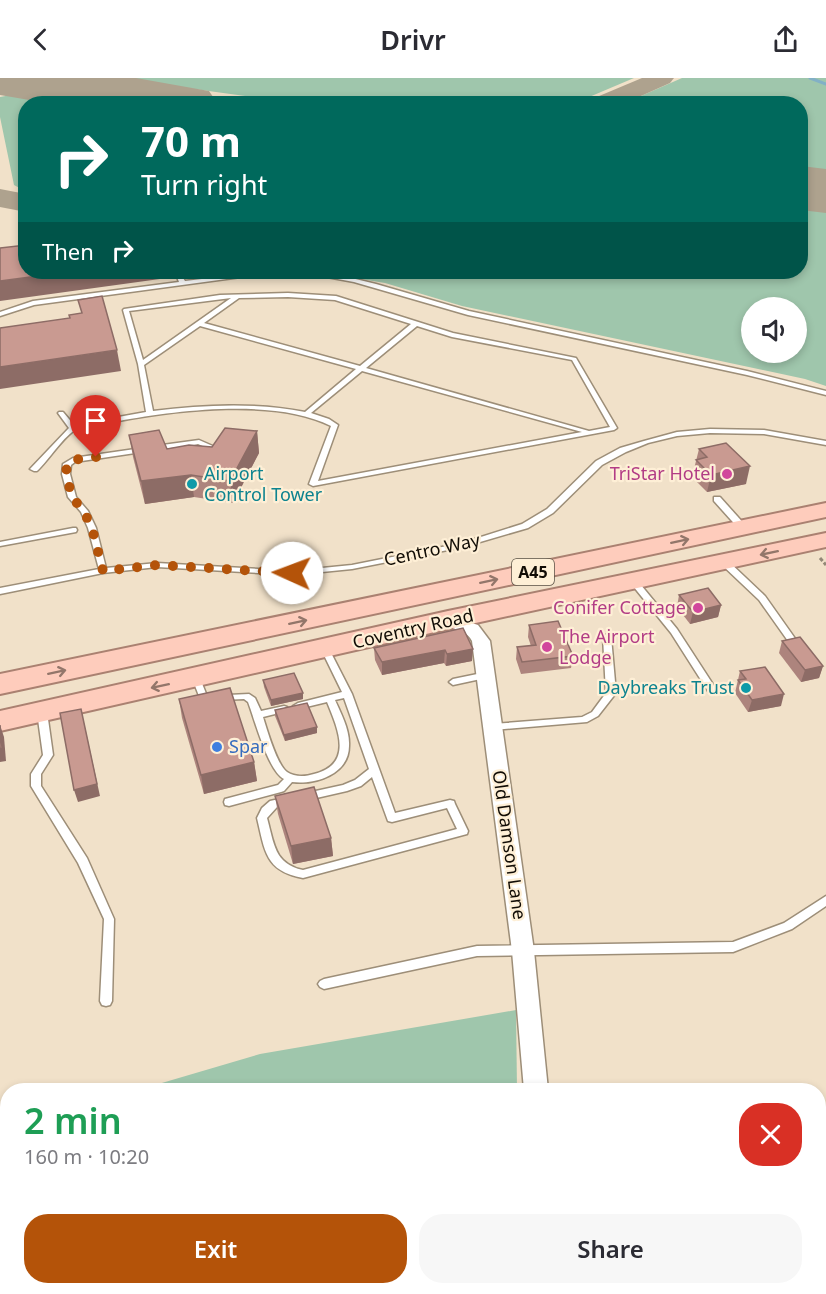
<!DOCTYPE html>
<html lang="en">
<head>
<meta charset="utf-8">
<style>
  :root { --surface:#fff; --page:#f7f7f7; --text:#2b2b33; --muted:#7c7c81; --accent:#b45309 }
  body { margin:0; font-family:"Noto Sans",sans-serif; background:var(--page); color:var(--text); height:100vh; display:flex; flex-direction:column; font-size:22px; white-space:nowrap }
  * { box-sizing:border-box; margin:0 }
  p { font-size:20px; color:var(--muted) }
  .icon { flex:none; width:33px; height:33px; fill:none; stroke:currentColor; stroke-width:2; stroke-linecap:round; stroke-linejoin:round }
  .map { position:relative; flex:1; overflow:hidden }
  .panel { position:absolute; left:0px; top:1005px; width:826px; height:212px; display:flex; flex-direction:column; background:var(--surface); border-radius:24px 24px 0 0; box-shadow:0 3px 9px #0003 }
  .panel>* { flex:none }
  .hud { position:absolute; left:18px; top:18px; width:790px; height:183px; border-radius:24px; box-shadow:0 3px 9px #0003; background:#00695c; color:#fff; overflow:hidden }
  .tools { position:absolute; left:741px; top:219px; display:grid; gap:12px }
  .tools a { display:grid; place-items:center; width:66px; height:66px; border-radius:50%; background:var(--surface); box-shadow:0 3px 9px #0003; font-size:30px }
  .pin { position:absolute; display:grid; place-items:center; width:51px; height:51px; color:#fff; margin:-62px -26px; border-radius:50% 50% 50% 0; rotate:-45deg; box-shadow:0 0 6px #0007 }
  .pin .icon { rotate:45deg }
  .me { position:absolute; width:66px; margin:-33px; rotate:272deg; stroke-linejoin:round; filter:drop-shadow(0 0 4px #0008) }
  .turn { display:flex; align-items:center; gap:21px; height:126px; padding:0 24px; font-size:27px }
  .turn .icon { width:78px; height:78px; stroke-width:2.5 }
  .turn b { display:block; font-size:42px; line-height:51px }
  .then { display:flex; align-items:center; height:57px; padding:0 24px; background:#0003; gap:12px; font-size:22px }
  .round { display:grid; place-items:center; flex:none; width:63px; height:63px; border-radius:24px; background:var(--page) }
  .overview { display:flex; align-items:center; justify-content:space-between; height:102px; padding:0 24px }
  h1 { font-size:36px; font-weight:600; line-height:45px; color:#1e9e55 }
  .cta { display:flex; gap:12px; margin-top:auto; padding:12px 24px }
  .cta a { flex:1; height:69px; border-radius:24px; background:var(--accent); color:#fff; font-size:24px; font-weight:600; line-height:69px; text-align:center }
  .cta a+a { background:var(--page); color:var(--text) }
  header { display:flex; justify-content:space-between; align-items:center; height:78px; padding:0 24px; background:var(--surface); font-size:27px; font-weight:600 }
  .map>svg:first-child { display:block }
  .green { fill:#9fc6ac; fill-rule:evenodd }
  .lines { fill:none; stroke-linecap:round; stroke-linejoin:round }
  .stream { stroke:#82b0c6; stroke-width:3 }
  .taxiway { fill:#aea28e; fill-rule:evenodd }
  .runway { fill:#aea28e; fill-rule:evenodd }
  .service-casing { stroke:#9d8e78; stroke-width:3 }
  .minor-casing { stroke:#9d8e78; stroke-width:3 }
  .trunk-casing { stroke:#aa8171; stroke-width:4 }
  .path { stroke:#938877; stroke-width:3; stroke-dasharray:4 2; stroke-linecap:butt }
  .service { fill:#fff; fill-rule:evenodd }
  .minor { fill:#fff; fill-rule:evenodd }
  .trunk { fill:#feccbc; fill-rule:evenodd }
  .wall { fill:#ad847d }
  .shaded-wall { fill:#8d6c66 }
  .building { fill:#c99a91; stroke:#8d6c66; stroke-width:1.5 }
  .oneway { stroke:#93766a }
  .route { stroke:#b45309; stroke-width:10; stroke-dasharray:0 18 }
  .hotel-dot { fill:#d1479c; stroke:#feefd6; stroke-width:2 }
  .culture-dot { fill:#0f9aa8; stroke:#feefd6; stroke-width:2 }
  .shop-dot { fill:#3f7fe0; stroke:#feefd6; stroke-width:2 }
  .labels { text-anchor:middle; stroke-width:4.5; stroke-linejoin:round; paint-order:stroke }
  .shield { fill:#feefd6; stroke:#585044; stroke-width:1.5 }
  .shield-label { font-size:16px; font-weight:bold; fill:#110c05 }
  .culture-label { font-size:18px; fill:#0d838f; stroke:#feefd6; text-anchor:start }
  .hotel-label { font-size:18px; fill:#b23c85; stroke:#feefd6; text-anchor:end }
  .street-label { font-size:18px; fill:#110c05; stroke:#feefd6 }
  .shop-label { font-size:18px; fill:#366cbe; stroke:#feefd6; text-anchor:start }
</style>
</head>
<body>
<header><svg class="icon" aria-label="back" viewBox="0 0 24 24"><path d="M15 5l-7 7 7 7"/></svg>Drivr<svg class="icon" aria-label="share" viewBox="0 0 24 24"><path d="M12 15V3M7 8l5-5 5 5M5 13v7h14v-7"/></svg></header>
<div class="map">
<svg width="826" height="1216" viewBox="0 0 826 1216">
  <rect width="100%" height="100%" fill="#f1e1c9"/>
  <g class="green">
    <path d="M114,0H634L575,25L304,26Z"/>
    <path d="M682,0H826V95L801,92V26L625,25Z"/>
    <path d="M16,16L85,25L26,26L25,113L14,107L0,39V19Z"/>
    <path d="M801,126L826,130V308L805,301L462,228L385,205L318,194H801ZM752,230H796V274H752Z"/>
    <path d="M516,932L517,1012H138L260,976Z"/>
    <path d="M7,1051L8,1209H518L519,1216H0V1054Z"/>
  </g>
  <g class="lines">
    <path class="stream" d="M810,0L826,6"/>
    <g class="taxiway">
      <path d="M642,0H674L670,5L623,26H589L592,21Z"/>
      <path d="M0,111L26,116V134L0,129Z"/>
    </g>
    <g class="runway">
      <path d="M0,0H136L209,13L218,26H53L0,17Z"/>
      <path d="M801,88L826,91V135L801,132Z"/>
    </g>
    <defs>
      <g id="service">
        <path d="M175,194H179L185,203L261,194H317L335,196L376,206L469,233L747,293L826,313V317L747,297L468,237L354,204L316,197L264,196L34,227L0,238V234L33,223L179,204Z"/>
        <path d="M288,215L336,218L453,255L576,280L617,350L614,352L313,408L309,406L331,348C276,320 178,332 119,343C107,345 88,345 78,350C63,358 50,381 37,393H34L30,391L69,350L58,335L59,334H63L74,347L146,334L138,286L123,232L124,231L220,217ZM288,219L335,222L411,246L360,288L204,245L239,220ZM231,220L143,282L129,233ZM200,248L356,291L305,334C255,324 203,327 153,333L144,287ZM417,248L452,259L572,282L610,349L589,353L366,290ZM362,293L582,354L318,403L338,347L329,341L311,335Z"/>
        <path d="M710,351L764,352L826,363V367L764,356L710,355L677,358L648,365L626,374L602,387L553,435L528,450L463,469L352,491L292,497L157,489L103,495L0,516V510L99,491L88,450L81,434L68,419L62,396L63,386L73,380L142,370L146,372L142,374L75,384L71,387L70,396L76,419L88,433L96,450L106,490L157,485L292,493L352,487L462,465L522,446L547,431L596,383L620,370L644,363L677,354Z"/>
        <path d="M199,362L215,369L214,377C201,385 186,387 174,376L178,369L155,372L151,370L155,368ZM198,366L207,370V374C199,380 191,381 182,375L186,369Z"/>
        <path d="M714,419H720L746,448L747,450L746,452H740L714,423Z"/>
        <path d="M73,450H76L77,452L76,454L0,468V464Z"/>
        <path d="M721,482H727L765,518L794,559L795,561L794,563H788L759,522L721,486L720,484Z"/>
        <path d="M633,500L636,501L677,551L716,611L714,613H708L671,555L629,503Z"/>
        <path d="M607,556L611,559L616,615L598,638L587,644L493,652L490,651L488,649L493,646L582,639L592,634L606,615L603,559Z"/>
        <path d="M325,568L329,571L352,616L395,735L450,722L454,723L455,726L468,753L467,756L303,800C265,793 265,773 257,740L262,730L270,723L343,707L355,702L369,691L344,620L335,622C341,636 350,652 349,668C349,696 316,707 292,704L284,713L281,714L229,728L225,727L224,724L225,721L278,707L284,701C268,693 255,642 248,624L244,621L201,623L192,600L193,598H199L207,618L249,616L255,620L261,633L284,628L287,629L289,631L287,633L263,639C267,652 277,687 287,694C294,699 305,699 314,696C354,686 338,651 327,624L298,631L293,628L298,625L342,614L321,571ZM372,699L388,743L392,744L447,730L457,751L303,792C274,786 274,765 267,740L277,729L347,713L361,708Z"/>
        <path d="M487,594L491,597L490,599L453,607L449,604L453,601Z"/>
        <path d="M42,631L47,634L53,677L41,696V708L87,780L114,841L112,923L110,927L106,928L102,927L100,923L104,841L78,785L31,708V696L43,677L37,634Z"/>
        <path d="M826,818V828L792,851L733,874L477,878L324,911L320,909L318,906L320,903L324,901L477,868L733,864L784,845Z"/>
      </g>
      <g id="minor">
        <path d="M448,537L478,547L490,563L534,873L548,1012H524L512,873L472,563C465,549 448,553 440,542L442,538Z"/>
        <path d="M539,1209H567L568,1216H540Z"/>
      </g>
      <g id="trunk">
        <path d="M826,425V439L0,616V596Z"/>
        <path d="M826,455V469L448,551L0,653V633L448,533Z"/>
      </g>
    </defs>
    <use href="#service" class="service-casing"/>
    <use href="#minor" class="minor-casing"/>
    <use href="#trunk" class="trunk-casing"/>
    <path class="path" d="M820,480L826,487"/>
    <use href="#service" class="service"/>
    <use href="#minor" class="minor"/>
    <use href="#trunk" class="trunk"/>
  </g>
  <g class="wall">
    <path d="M257,353L259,375L233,425L194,419L145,426L133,379L129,357L167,371L212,369Z"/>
    <path d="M699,371L746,406L707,414L692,399Z"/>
    <path d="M679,517L721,527L718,539L690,546L677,529Z"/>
    <path d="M529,547L573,578L571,590L521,596L516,581L517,569L531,568L528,559Z"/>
    <path d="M463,550L472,583L446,588L444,585L382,597L375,582L374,570Z"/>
    <path d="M782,563L823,588L819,600L801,604L779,575Z"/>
    <path d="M740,593L781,628L748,634L735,615Z"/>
    <path d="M263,602L303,615V621L271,628L264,609Z"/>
    <path d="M179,621L254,684L257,703L204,716L182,640Z"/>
    <path d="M275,632L317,649V655L285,663L275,638Z"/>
    <path d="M275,718L331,760L333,778L293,786L278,736Z"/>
  </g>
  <g class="shaded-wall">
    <path d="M68,194H166L167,200L0,223V203Z"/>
    <path d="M117,272L121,293L0,311V289Z"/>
    <path d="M257,353L259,375L233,425L230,403Z"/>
    <path d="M750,388L746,406L707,414L711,397Z"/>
    <path d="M191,397L194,419L145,426L141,403Z"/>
    <path d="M721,527L718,539L690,546L693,534Z"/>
    <path d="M473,571L472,583L446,588L447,576Z"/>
    <path d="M445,572L444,585L382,597V584Z"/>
    <path d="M823,588L819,600L801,604L805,592Z"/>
    <path d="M303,615V621L271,628V622Z"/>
    <path d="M784,616L781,628L748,634L752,622Z"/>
    <path d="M81,631L100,718L78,724L74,712Z"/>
    <path d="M0,647L4,659L6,683L0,684Z"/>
    <path d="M317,649V655L285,663L284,657Z"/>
    <path d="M254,684L257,703L204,716L201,697Z"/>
    <path d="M331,760L333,778L293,786L291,768Z"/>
  </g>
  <g class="building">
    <path d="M26,167V194H68L0,203V170Z"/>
    <path d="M102,218L117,272L0,289V250L70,240L69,237L82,235L78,222Z"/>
    <path d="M225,350L257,353L230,403L191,397L141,403L129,357L159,352L167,371L189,367L212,369Z"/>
    <path d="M726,365L750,388L711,397L696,382L707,379L699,371Z"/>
    <path d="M708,510L721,527L693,534L679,517Z"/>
    <path d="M558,543L573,578L522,584L517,569L536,567L529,547Z"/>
    <path d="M463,550L473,571L447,576L445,572L382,584L374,570Z"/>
    <path d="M800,559L823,588L805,592L782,563Z"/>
    <path d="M765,589L784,616L752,622L738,602L746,601L740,593Z"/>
    <path d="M294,595L303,615L271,622L263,602Z"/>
    <path d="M230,610L254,684L201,697L179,621Z"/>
    <path d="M307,625L317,649L284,657L275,632Z"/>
    <path d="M81,631L97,706L74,712L60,635Z"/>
    <path d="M0,647L2,670L0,671Z"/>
    <path d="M314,709L331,760L291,768L275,718Z"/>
  </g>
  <defs><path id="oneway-shaft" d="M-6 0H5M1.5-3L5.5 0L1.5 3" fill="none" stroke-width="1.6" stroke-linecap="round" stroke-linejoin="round" transform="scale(1.5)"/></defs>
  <g class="oneway">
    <use href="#oneway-shaft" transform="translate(680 463) rotate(-12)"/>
    <use href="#oneway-shaft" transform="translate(769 475) rotate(168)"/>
    <use href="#oneway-shaft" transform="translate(489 503) rotate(-12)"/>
    <use href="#oneway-shaft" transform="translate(298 544) rotate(-12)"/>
    <use href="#oneway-shaft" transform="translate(57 594) rotate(-12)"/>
    <use href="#oneway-shaft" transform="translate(160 608) rotate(168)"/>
  </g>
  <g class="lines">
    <path class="route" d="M96,379L73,382L67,386L66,396L72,419L84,434L92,450L103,493L157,487L292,495"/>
  </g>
  <g class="hotel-dot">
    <circle cx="727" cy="396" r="6"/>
    <circle cx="698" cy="530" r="6"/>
    <circle cx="547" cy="569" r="6"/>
  </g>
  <g class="culture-dot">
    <circle cx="192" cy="406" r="6"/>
    <circle cx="746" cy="610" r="6"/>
  </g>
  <circle class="shop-dot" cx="217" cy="669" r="6"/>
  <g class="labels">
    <rect class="shield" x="512" y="481" width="42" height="26" rx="4.5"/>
    <g class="shield-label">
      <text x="533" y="500">A45</text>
    </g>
    <g class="culture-label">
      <text x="204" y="402">Airport<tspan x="204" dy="21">Control Tower</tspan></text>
      <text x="734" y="616" text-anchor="end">Daybreaks Trust</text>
    </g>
    <g class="hotel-label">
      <text x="715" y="402">TriStar Hotel</text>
      <text x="686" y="536">Conifer Cottage</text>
      <text x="559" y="565" text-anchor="start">The Airport<tspan x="559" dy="21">Lodge</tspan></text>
    </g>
    <g class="street-label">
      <text transform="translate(432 472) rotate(-12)" y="6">Centro Way</text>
      <text transform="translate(413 551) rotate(-13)" y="6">Coventry Road</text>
      <text transform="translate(509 767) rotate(82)" y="6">Old Damson Lane</text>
    </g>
    <g class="shop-label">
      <text x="229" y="675">Spar</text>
    </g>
  </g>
</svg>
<div class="tools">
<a><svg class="icon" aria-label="sound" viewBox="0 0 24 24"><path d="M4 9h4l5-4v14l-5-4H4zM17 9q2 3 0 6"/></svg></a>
</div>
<div class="pin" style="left:96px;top:379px;background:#d93025"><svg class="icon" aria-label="arrive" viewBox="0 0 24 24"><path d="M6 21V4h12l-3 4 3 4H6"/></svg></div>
<svg class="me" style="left:292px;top:495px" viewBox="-20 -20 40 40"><circle r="19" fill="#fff"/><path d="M0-13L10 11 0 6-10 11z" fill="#b45309"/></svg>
<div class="hud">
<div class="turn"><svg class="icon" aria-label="right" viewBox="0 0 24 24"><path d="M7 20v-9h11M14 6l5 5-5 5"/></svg><div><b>70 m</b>Turn right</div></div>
<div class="then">Then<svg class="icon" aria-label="right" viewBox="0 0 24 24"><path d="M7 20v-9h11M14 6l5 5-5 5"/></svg></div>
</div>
<section class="panel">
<div class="overview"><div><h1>2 min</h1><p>160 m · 10:20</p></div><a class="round" style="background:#d93025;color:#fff"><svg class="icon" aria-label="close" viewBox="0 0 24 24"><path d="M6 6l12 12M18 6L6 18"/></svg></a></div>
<div class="cta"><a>Exit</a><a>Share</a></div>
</section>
</div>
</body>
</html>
